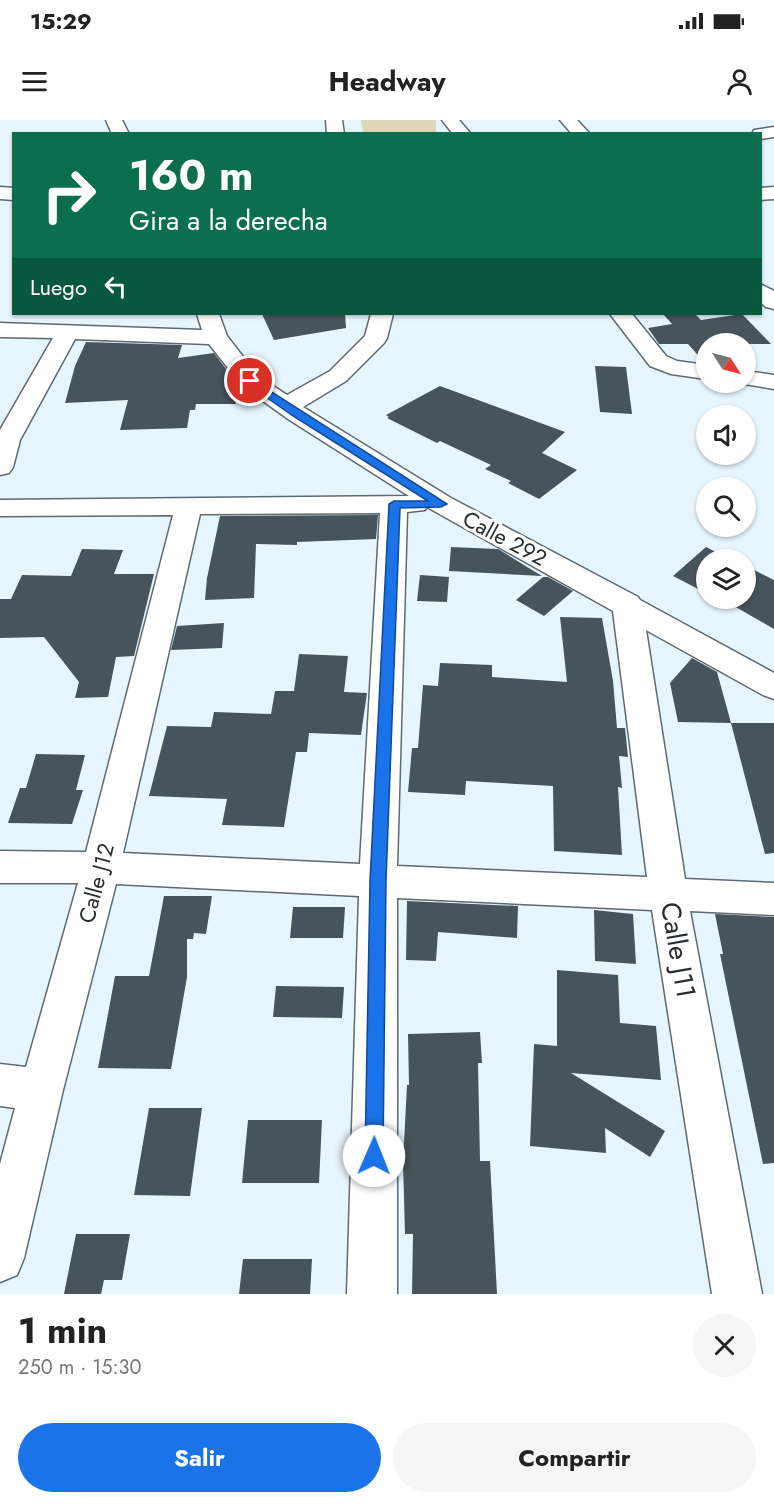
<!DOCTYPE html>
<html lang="es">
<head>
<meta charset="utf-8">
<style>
  :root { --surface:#fff; --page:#f6f6f6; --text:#222; --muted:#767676; --accent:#1a73e8 }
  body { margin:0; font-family:Jost,sans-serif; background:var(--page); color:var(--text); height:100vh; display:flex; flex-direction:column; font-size:22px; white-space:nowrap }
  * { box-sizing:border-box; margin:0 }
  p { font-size:20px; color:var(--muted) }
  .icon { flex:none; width:33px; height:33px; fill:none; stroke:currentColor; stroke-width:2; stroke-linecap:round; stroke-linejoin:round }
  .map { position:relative; height:1174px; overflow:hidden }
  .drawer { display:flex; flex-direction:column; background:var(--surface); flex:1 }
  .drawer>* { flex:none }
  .banner { position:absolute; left:12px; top:12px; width:750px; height:183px; border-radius:0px; box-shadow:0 2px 4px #0004; background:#0b6e4f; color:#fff; overflow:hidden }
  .needle { width:39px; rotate:126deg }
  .controls { position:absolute; left:696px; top:213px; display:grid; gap:12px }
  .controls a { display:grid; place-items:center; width:60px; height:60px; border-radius:50%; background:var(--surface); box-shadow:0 2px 4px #0004; font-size:30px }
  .pin { position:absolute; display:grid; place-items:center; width:51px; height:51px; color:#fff; margin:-26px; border:3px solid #fff; border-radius:50%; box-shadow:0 2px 6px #0007 }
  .me { position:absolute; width:66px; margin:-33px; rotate:1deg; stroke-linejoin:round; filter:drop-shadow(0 0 4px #0008) }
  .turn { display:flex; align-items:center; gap:21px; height:126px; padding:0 18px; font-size:27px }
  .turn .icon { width:78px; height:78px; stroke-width:2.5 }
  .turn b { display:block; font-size:42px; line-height:51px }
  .then { display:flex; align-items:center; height:57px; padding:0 18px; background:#0003; gap:12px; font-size:22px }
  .round { display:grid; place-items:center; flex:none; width:63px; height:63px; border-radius:32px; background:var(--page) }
  .overview { display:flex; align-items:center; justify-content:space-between; height:102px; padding:0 18px }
  h1 { font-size:36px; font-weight:700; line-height:45px }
  .action { display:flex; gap:12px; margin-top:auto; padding:12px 18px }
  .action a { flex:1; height:69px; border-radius:36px; background:var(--accent); color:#fff; font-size:24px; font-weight:700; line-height:69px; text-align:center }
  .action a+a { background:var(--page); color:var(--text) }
  .status { display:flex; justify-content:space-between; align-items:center; height:42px; padding:0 30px; background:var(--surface); direction:ltr }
  .status svg { height:16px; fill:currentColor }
  header { display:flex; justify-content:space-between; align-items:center; height:78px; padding:0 18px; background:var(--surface); font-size:27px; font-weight:700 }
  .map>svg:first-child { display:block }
  .green { fill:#ded7b8 }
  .building { fill:#48545c }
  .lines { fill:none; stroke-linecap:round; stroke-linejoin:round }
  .minor-casing { stroke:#5e6a72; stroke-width:3 }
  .minor { fill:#fff; fill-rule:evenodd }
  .route { fill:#1a73e8; stroke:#114b97; stroke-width:1.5 }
  .labels { text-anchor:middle; stroke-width:6; stroke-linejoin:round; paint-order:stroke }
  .street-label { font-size:22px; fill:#282d30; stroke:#fff }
  .near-street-label { font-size:27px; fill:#282d30; stroke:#fff }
</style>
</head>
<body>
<div class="status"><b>15:29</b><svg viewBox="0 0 49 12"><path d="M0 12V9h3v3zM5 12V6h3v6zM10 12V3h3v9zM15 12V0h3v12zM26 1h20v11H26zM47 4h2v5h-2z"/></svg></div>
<header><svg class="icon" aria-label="menu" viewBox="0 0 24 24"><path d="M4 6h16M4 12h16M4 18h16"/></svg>Headway<svg class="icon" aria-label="person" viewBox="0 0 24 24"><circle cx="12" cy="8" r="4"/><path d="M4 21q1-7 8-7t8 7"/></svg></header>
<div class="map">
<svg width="774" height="1174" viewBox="0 0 774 1174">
  <rect width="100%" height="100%" fill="#e7f5fe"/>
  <path class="green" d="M361,0H436V13H363Z"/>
  <g class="building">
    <path d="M262,194H345L346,208L274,220Z"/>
    <path d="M663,194H695L701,200L742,194L771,224H706V243L704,242L688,224H659L648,208L672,204Z"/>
    <path d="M86,222L182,225L178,238L214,233L226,249L236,284H196L195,290H190L187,308L120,310L128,280L65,283L75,246Z"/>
    <path d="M595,246L626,247L632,294L600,292Z"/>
    <path d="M440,266L565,312L542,333L577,350L539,379L508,363L511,361L485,349L491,345L440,321L437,323L387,298L389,297L386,295Z"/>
    <path d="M378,395L376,419L297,422V425L256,424L254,478L205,480L207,458L220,396Z"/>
    <path d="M451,427L498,429L542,456L449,451Z"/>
    <path d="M706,427L732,440H706V471L704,472L673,456Z"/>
    <path d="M82,429L123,430L114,454H154L134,536L116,537L108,577L75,578L79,562L44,517L0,518V479H11L22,455L71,456Z"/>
    <path d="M746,446L774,460V509L720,478H746Z"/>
    <path d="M420,455L449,457L447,482L417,481Z"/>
    <path d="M543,457H548L573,471L544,496L516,480Z"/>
    <path d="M560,497L602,498L613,561L617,608H625L628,637L619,636L622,668L618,667L622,735L554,731L553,666L466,661L465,675L408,672L412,628H418L423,565L438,566L440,543L492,545V557L567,562Z"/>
    <path d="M224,503L222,528L171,530L177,506Z"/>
    <path d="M299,534L348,536L344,572L367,573L361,615L309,613L307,632H296L284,707L222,705L227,679L149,676L167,606L211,607L214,592L271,594L275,571H294Z"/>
    <path d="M692,538L717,552L731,603L678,602L670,563Z"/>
    <path d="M731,603H774V733L765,734Z"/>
    <path d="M36,634L85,635L76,670H83L72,704L8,703L20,668H26Z"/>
    <path d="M164,776H212L206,814L194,813L193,819H187V857L171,949L98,948L115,856H149Z"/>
    <path d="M407,781L518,786L517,818L438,812L436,841L406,840Z"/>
    <path d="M293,787H345L343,818H290Z"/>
    <path d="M594,790L633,794L636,844L595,841Z"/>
    <path d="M715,794L774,797V1043L763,1044L720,834H723Z"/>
    <path d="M557,850L618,855L620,903L656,906L661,960L571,953L665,1011L650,1037L605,1008L606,1033L530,1026L534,924L557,926Z"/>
    <path d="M276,866L344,867L342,898L273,897Z"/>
    <path d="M480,912L482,943H478L480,1041H490L497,1174H412L413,1114H405L403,1042L407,965H409L408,914Z"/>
    <path d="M149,988H202L190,1076L134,1075Z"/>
    <path d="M248,1000H322L319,1063H242Z"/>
    <path d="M76,1114H130L122,1160H104L101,1174H64Z"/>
    <path d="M243,1139H312L310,1174H239Z"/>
  </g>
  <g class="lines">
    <defs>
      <g id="minor">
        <path d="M106,0H122L129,14H112Z"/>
        <path d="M326,0H342L344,14H327Z"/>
        <path d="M442,0H459L471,14H453Z"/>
        <path d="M560,0H577L590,14H572Z"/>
        <path d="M774,7V17L760,19V14H752L754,10Z"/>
        <path d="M0,67L14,68V80L0,79Z"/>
        <path d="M774,67V79L760,80V68Z"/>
        <path d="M760,164L774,171V189L766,187L760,182Z"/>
        <path d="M197,194H219L227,216L258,256L287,275L330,251L365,216L371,194H393L387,218L384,223L346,261L303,287L451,378L638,477L640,480L774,553V579L763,575L646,510L685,759L774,763V795L690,791L762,1174H712L652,790L397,778V1174H347L359,776L116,764L63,970L24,1138L17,1155L0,1162V1044L15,988L0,986V944L26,947L78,763H0V731L86,732L173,395L0,396V380L409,376L288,299L242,266L209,224L75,219L20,320L13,347L9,353L0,355V310L53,218L0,217V203L202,210ZM427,387L613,491L647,757L397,746L407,392L425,390ZM380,393L360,744L123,733L200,394Z"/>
        <path d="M610,194H632L666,236L677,241L706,245V259L671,254L650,246Z"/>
        <path d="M746,251L774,255V269L738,263L746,262Z"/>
      </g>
    </defs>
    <use href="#minor" class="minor-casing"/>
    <use href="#minor" class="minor"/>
  </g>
  <path class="route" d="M250,258L447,384L441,387L400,388L386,761L383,1036L381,1043L374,1046L367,1043L365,1036L370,761L389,384L394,381H428L293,296L246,263V259Z"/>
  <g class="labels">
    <g class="street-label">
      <text transform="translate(505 418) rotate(28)" y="8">Calle 292</text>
      <text transform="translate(96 763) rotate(-75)" y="8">Calle J12</text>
    </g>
    <g class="near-street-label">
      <text transform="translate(678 830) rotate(80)" y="9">Calle J11</text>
    </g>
  </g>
</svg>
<div class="controls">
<a><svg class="needle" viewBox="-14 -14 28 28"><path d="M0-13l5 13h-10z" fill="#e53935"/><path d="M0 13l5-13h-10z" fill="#767676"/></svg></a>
<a><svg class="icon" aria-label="sound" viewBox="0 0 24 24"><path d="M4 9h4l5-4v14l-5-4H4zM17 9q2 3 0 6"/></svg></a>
<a><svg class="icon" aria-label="search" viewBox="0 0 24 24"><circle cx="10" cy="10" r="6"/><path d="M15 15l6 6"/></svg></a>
<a><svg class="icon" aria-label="layers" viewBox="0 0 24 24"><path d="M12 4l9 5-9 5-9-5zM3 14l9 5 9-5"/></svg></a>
</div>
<div class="pin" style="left:250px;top:261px;background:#d93025"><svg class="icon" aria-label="arrive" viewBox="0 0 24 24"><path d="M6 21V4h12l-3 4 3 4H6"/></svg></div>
<svg class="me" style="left:374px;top:1036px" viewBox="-20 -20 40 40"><circle r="19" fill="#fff"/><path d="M0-13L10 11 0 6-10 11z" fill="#1a73e8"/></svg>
<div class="banner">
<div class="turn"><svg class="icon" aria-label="right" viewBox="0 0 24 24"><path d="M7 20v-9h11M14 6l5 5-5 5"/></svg><div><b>160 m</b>Gira a la derecha</div></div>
<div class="then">Luego<svg class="icon" aria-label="left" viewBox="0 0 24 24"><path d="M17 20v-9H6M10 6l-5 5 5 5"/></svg></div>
</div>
</div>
<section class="drawer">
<div class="overview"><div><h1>1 min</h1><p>250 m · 15:30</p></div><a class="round"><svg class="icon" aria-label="close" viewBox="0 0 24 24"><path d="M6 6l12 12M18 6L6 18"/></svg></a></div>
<div class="action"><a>Salir</a><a>Compartir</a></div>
</section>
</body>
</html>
